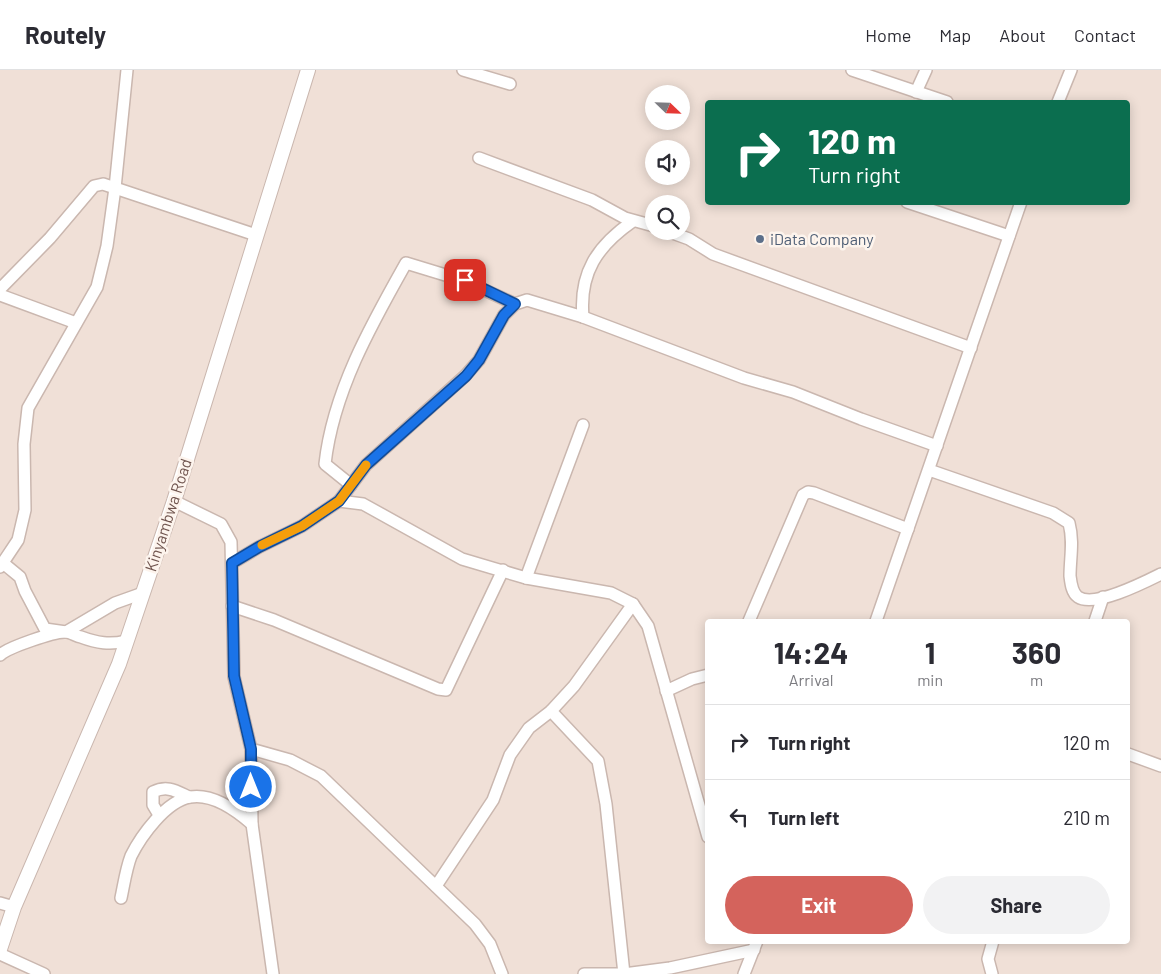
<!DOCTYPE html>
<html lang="en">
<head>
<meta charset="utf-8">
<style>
  :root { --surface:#fff; --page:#f2f2f3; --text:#2b2b33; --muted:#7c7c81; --line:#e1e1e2; --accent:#d4635c }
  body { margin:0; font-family:Barlow,sans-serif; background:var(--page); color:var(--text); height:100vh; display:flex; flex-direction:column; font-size:19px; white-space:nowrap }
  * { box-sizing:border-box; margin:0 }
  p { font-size:16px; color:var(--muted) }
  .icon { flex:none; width:28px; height:28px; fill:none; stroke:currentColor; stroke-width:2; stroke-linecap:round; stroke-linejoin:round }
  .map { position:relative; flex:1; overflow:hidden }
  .drawer { position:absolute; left:705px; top:549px; width:425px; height:325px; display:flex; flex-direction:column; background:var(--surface); border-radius:5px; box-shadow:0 2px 12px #0003 }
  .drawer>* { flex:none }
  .top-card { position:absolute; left:705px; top:30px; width:425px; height:105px; border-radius:5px; box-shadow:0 2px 12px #0003; background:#0b6e4f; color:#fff; overflow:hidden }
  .needle { width:32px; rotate:113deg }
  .tools { position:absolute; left:645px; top:15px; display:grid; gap:10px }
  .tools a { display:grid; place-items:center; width:45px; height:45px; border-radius:50%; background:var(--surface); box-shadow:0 2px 12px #0003; font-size:25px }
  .pin { position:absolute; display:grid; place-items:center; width:42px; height:42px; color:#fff; margin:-21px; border-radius:10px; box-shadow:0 2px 8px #0006 }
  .me { position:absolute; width:55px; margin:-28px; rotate:0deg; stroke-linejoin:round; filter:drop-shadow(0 0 4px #0008) }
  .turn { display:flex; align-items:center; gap:18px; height:105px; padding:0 20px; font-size:22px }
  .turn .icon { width:65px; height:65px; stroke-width:2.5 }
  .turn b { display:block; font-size:35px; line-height:42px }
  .eta { display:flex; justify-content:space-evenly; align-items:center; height:85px; text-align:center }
  .eta b { font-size:30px; font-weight:700; line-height:35px }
  .button { display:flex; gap:10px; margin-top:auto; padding:10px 20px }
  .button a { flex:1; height:58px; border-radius:30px; background:var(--accent); color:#fff; font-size:20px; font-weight:700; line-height:58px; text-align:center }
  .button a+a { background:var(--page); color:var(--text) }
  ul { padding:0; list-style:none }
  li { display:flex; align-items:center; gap:15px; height:75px; padding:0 20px; border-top:1px solid var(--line) }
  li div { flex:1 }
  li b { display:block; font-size:19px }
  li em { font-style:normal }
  header { display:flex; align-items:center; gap:30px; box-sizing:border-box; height:70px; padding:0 25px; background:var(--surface); border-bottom:1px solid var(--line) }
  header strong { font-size:24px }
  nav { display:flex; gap:28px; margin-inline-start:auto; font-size:18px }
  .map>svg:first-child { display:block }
  .residential { fill:#f0e0d7; fill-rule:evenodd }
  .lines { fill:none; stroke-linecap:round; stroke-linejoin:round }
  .minor-casing { stroke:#cab7af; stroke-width:14 }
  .tertiary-casing { stroke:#cab7af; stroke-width:16 }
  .minor { stroke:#fff; stroke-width:11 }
  .tertiary { stroke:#fff; stroke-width:14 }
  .route-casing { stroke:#114b97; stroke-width:12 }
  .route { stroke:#1a73e8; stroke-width:9 }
  .slow { stroke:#f59e0b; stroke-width:9 }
  .service-dot { fill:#5c6f8a; stroke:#fdf4ed; stroke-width:2 }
  .labels { text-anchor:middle; stroke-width:5; stroke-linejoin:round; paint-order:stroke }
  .service-label { font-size:16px; fill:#4e5e75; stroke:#fdf4ed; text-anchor:start }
  .street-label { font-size:16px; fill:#70554f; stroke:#fdf4ed }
</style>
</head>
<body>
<header>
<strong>Routely</strong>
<nav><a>Home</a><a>Map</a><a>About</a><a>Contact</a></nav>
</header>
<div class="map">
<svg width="1161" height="904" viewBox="0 0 1161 904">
  <rect width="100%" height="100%" fill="#f9efe7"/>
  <path class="residential" d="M0,0H1161V904H0ZM654,24H681V51H654ZM708,32H1128V132H708ZM654,79H681V106H654ZM654,134H681V161H654ZM708,551H1128V871H708Z"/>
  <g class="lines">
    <defs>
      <g id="minor">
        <path d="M463,0L510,14"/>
        <path d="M852,0L947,32"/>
        <path d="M916,22L926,0"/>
        <path d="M1058,32L1071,0"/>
        <path d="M479,88L592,130L625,148L654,156"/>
        <path d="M907,132L1009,166"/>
        <path d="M667,161L689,169L713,184L971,278"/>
        <path d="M0,219L50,168L94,116L103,114L256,165"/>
        <path d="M0,225L76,253"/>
        <path d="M583,247C579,203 597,176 633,151"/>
        <path d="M929,400L1053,443L1069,453C1074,472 1070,488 1070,506C1071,514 1072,523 1078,527C1094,538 1145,512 1161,504"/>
        <path d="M351,415L325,394C333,322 371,255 406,193L465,211L515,234"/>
        <path d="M174,431L221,454L231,472L234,607L251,679L252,754L273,904"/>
        <path d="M339,431L366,395L465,306L479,290L504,245L515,234L527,230L583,247L744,308L793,322L861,349L937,376"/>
        <path d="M3,493L20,507L25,521L45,559L66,562L115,533L143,523"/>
        <path d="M232,493L259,477L302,456L339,431L363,434L462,489L526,508L611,523L633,534L648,556L708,767"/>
        <path d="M0,497L18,470L25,440L24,374L28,338L97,217L107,176L115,118L127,0"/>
        <path d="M526,508L583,355"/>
        <path d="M232,536L274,550L438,619L446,620L503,500"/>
        <path d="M749,551L803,425L808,422L814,423L908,459"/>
        <path d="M876,551L1021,132"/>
        <path d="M1095,551L1103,527"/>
        <path d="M0,585C7,578 55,561 66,562C70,562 76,566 81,567C97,573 110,575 126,571"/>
        <path d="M666,621L692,609L708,605"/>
        <path d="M551,641L598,691L606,734L624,904"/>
        <path d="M251,679L290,690L321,706L475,854L490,874L502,904"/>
        <path d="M1128,684L1161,696"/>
        <path d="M159,745L153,735V722C167,715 176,721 189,727"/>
        <path d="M436,816L493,730L510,685L529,658L551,641L574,616L633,534"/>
        <path d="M121,828C124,814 126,799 131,786C141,766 166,731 190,727C212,723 236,740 252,754"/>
        <path d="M0,833L14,837"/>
        <path d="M0,884L44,904"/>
        <path d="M584,904H624L670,898L754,880"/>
        <path d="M744,904L757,871"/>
        <path d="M992,904L988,889L993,871"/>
      </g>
      <path id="tertiary" d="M0,879L14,837L119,594L174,431L308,0"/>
    </defs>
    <use href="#minor" class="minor-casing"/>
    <use href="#tertiary" class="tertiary-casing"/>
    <use href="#minor" class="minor"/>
    <use href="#tertiary" class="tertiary"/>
  </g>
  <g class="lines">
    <defs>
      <path id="route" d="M251,717V679L234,606L232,493L259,477L302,456L339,431L366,395L466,306L479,290L504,245L515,234L465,210"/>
    </defs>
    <use href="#route" class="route-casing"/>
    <use href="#route" class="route"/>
    <path class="slow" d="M262,475L302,456L339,431L366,395"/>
  </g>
  <circle class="service-dot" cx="760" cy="169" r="5"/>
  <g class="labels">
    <g class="service-label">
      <text x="770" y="175">iData Company</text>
    </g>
    <g class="street-label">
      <text transform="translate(168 445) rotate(-72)" y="6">Kinyambwa Road</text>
    </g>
  </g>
</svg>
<div class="tools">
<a><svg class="needle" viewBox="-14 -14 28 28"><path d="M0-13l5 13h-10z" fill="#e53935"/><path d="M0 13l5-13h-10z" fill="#7c7c81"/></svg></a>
<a><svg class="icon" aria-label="sound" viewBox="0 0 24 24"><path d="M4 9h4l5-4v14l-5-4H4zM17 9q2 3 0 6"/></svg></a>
<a><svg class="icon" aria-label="search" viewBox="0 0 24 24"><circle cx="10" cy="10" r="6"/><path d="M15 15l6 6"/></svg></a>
</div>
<div class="pin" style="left:465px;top:210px;background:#d93025"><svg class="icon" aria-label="arrive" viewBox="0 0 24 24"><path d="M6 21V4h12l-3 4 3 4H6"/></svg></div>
<svg class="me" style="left:251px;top:717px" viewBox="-20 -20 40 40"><circle r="17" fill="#1a73e8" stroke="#fff" stroke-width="3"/><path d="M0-11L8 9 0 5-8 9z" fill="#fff"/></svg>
<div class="top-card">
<div class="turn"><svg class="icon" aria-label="right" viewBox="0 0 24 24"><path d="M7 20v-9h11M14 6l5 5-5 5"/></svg><div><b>120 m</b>Turn right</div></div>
</div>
<section class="drawer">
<div class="eta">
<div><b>14:24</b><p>Arrival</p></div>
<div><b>1</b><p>min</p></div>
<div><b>360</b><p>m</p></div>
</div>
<ul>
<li><svg class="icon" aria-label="right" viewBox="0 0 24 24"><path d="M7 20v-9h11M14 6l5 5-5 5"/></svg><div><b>Turn right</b></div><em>120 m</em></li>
<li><svg class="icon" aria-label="left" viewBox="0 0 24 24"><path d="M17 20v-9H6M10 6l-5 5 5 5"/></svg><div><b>Turn left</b></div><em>210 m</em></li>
</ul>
<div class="button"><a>Exit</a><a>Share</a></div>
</section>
</div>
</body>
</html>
